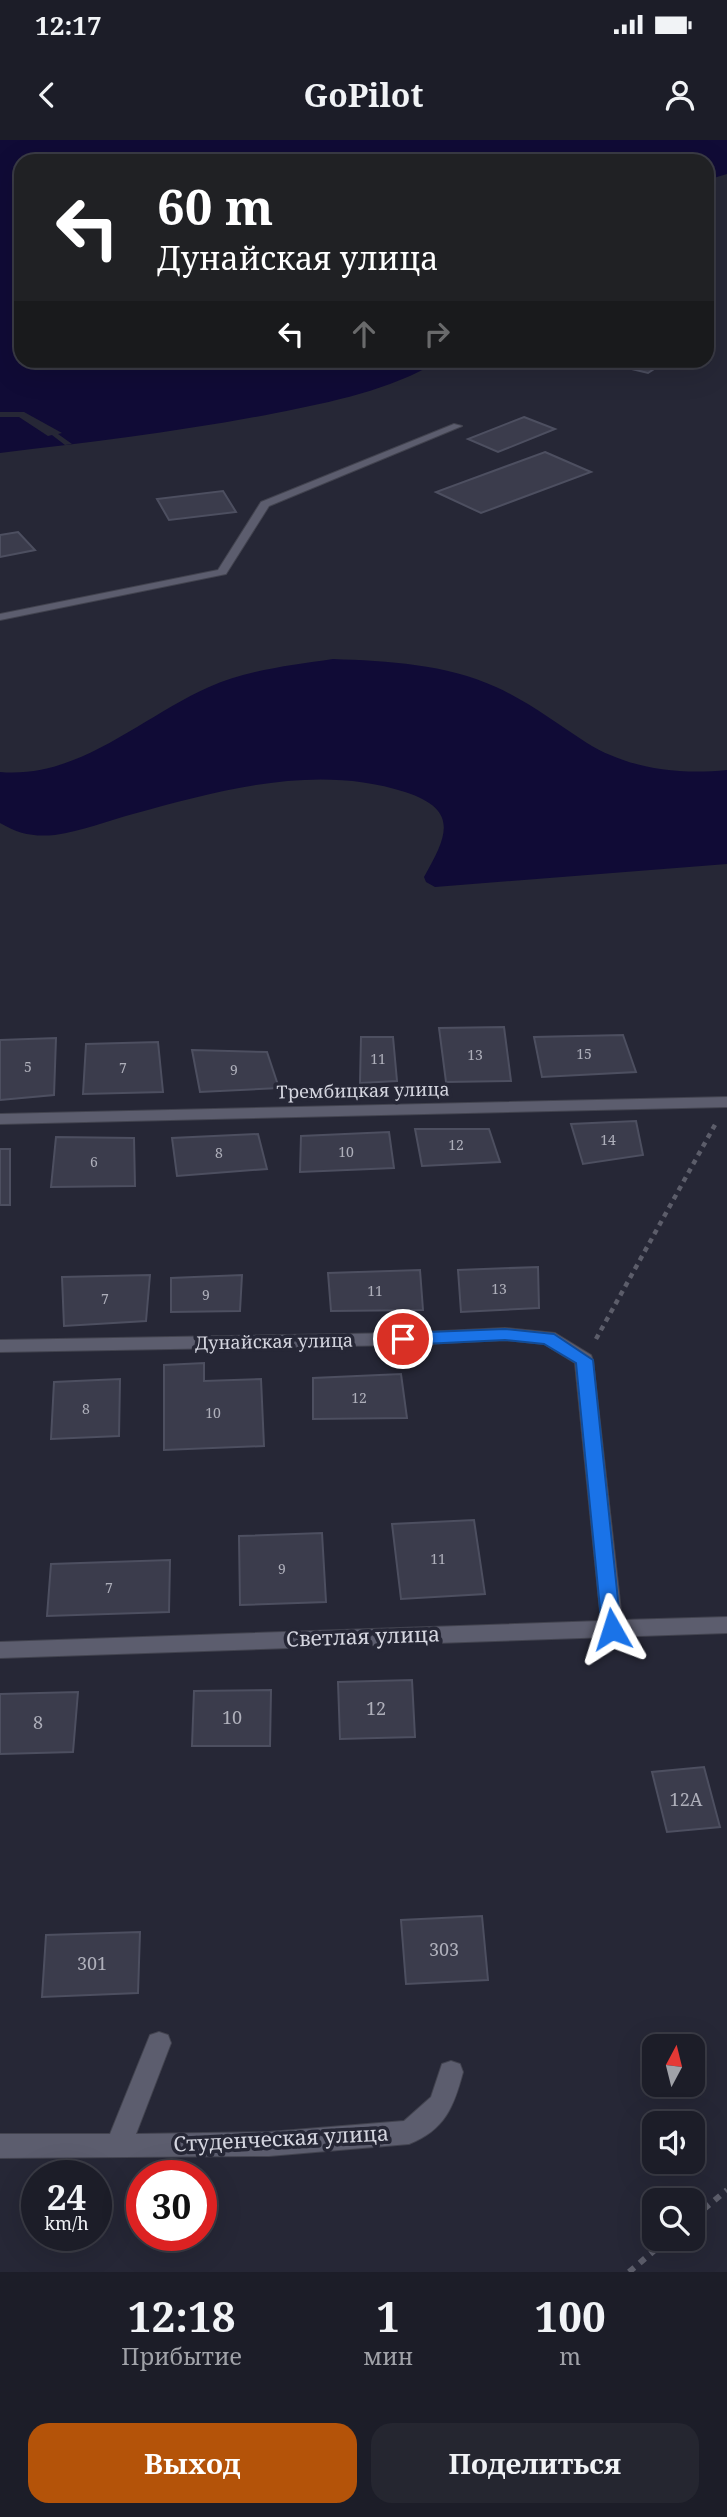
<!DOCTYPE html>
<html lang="ru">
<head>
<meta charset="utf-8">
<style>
  :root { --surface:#1c1d28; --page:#252630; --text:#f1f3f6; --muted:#a0a2a8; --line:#3a3b45; --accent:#b45309 }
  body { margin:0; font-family:"Noto Serif",serif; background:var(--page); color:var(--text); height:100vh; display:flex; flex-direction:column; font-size:26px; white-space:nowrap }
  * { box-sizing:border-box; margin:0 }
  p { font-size:23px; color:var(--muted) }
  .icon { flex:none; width:38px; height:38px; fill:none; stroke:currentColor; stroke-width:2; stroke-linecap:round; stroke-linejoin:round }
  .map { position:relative; height:2132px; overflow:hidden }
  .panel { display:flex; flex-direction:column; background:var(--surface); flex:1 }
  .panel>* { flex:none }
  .hud { position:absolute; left:14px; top:14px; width:700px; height:214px; border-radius:21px; box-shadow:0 7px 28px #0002,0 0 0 2px var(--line); background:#202124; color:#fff; overflow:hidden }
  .needle { width:46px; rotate:7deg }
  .buttons { position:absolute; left:642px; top:1894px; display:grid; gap:14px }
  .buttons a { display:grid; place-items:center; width:63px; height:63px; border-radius:14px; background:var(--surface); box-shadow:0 7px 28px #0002,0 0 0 2px var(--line); font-size:35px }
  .speed { position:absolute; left:21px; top:2020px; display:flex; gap:14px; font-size:35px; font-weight:700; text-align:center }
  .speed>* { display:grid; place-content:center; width:91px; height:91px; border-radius:50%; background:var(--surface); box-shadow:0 7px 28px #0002,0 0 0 2px var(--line); line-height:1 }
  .speed small { font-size:18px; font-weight:400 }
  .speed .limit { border:10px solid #d22; background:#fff; color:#111 }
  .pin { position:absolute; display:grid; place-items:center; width:60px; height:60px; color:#fff; margin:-30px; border:4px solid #fff; border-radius:50%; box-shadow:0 2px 7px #0007 }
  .me { position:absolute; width:77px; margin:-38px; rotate:354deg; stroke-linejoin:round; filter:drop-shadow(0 0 5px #0008) }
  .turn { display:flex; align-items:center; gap:24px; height:147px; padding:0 28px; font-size:32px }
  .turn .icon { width:91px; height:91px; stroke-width:2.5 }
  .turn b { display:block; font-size:49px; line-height:60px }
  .lanes { display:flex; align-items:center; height:66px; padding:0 28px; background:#0003; justify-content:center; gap:35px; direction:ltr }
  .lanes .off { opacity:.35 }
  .eta { display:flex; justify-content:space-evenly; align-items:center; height:119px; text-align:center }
  .eta b { font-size:42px; font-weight:700; line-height:49px }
  .primary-button { display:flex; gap:14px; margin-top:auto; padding:14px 28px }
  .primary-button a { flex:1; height:80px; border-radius:21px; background:var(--accent); color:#fff; font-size:28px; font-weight:700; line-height:80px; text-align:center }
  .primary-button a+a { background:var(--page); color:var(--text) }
  .status { display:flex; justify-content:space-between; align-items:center; height:49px; padding:0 35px; background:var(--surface); direction:ltr }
  .status svg { height:19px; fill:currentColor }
  header { display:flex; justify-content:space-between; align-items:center; height:91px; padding:0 28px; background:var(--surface); font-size:32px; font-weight:700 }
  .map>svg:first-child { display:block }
  .water { fill:#100b36 }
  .pier { fill:#262736 }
  .building { fill:#3b3c4c; stroke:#4d4f60; stroke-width:2 }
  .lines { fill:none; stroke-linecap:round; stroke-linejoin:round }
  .lane-casing { stroke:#42434f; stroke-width:2 }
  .street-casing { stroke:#42434f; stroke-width:2 }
  .path-far1 { stroke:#5c5d6a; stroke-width:4.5; stroke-dasharray:5 5; stroke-linecap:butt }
  .path { stroke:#5c5d6a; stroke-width:6; stroke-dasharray:7 7; stroke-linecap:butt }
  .lane { fill:#5c5d6e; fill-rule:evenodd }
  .street { fill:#5c5d6e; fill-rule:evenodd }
  .route { fill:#1a73e8; stroke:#114b97; stroke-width:2 }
  .labels { text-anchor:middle; stroke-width:7; stroke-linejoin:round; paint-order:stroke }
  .number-label { font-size:14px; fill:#aeafba }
  .street-label { font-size:18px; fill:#d4d5df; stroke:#262736 }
  .near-number-label { font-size:18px; fill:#aeafba }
  .near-street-label { font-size:21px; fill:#d4d5df; stroke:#262736 }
</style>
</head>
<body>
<div class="status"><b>12:17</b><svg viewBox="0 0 49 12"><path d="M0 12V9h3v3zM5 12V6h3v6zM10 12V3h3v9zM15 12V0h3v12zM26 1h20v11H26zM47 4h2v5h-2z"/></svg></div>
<header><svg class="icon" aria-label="back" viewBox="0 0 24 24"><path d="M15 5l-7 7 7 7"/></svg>GoPilot<svg class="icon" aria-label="person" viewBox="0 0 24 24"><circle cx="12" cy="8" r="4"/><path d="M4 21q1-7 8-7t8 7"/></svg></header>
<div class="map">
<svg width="727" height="2132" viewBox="0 0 727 2132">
  <rect width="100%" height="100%" fill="#262736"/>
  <g class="water">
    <path d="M0,0H727V34L707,40V21H21V220L439,221C390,250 332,262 276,273C185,291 92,302 0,313Z"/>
    <path d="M333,519C388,521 446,524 496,547C529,562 557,584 587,603C629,629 679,635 727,630V724L435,747L426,742L424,737C447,696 460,670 405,652C316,623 220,650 133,674C107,681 82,691 55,695C33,697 19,694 0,683V632C79,639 141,577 209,547C247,530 292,525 333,519Z"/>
  </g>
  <path class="pier" d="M0,272H24L62,293L58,294L72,304L65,305L52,295L48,296L19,277H0Z"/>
  <g class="building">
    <path d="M594,220H660L665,222L648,233Z"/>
    <path d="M524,277L555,289L498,312L468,299Z"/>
    <path d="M545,312L591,332L481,373L436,352Z"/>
    <path d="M223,351L236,372L169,380L157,359Z"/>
    <path d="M18,392L35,410L0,417V395Z"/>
    <path d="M504,887L511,941L446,942L439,888Z"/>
    <path d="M623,895L636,932L542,937L534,897Z"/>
    <path d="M361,897H393L397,941L360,943Z"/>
    <path d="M56,898L54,955L0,960V900Z"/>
    <path d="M158,902L163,952L83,954L86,904Z"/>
    <path d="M192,910L267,912L279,948L200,952Z"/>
    <path d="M636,981L643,1015L583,1024L571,984Z"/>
    <path d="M415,989H489L500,1022L422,1026Z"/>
    <path d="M389,992L394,1028L300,1032L301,996Z"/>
    <path d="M258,994L267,1029L177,1036L172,998Z"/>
    <path d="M56,997L134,998L135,1046L51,1047Z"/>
    <rect x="0" y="1009" width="10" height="56"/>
    <path d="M538,1127L539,1168L461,1172L458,1130Z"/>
    <path d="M420,1130L423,1170L331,1171L328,1133Z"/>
    <path d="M150,1135L146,1181L64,1186L62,1137Z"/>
    <path d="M242,1135L240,1171L171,1172V1138Z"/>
    <path d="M204,1223V1241L261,1239L264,1306L164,1310V1225Z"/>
    <path d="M401,1234L407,1278L313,1279V1238Z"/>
    <path d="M120,1239L119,1296L51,1299L54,1242Z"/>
    <path d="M474,1380L485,1454L401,1459L392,1384Z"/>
    <path d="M322,1393L326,1462L240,1465L239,1396Z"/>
    <path d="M170,1420L169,1472L47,1476L51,1424Z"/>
    <path d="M412,1540L415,1597L340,1599L338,1542Z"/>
    <path d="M271,1550L270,1606H192L194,1551Z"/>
    <path d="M78,1552L73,1612L0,1614V1554Z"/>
    <path d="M704,1627L720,1687L667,1692L652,1632Z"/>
    <path d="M482,1776L488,1840L406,1844L401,1780Z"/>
    <path d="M140,1792L138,1853L42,1857L46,1795Z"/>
  </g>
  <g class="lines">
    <defs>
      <g id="lane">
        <path d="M454,284L462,286L269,366L226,434L0,480V474L218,430L261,362Z"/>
        <path d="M727,957V967L0,984V974Z"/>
      </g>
      <g id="street">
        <path d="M505,1188L555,1193L591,1215L593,1220L622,1480L727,1477V1493L0,1518V1502L601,1481L575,1223L544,1204L505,1200L403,1205L0,1212V1200L403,1193Z"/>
        <path d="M159,1892L168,1895L171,1903L136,1994L269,1992L404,1981L431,1957L442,1924L451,1921L460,1924L463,1932C454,1966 445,1990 409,2004L269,2016L0,2018V1994H110L150,1895Z"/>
      </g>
    </defs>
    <use href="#lane" class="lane-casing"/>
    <use href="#street" class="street-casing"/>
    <path class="path-far1" d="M596,1199L716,983"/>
    <g class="path">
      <path d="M693,2078L727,2050"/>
      <path d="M629,2132L669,2098"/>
    </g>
    <use href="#lane" class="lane"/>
    <use href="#street" class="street"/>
  </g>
  <path class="route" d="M505,1189L554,1194L593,1220L621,1489L619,1494L612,1496L602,1489L576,1223L544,1204L505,1200L403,1205L395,1199L403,1193Z"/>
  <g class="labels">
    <g class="number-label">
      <text x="584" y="919">15</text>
      <text x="475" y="920">13</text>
      <text x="378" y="924">11</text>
      <text x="28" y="932">5</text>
      <text x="123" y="933">7</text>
      <text x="234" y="935">9</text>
      <text x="608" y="1005">14</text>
      <text x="456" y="1010">12</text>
      <text x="346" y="1017">10</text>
      <text x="219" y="1018">8</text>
      <text x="94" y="1027">6</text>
      <text x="499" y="1154">13</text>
      <text x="375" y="1156">11</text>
      <text x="206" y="1160">9</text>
      <text x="105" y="1164">7</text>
      <text x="359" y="1263">12</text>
      <text x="86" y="1274">8</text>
      <text x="213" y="1278">10</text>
      <text x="438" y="1424">11</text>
      <text x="282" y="1434">9</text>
      <text x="109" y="1453">7</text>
    </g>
    <g class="street-label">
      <text transform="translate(363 951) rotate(-1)" y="6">Трембицкая улица</text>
      <text transform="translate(274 1202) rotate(-1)" y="6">Дунайская улица</text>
    </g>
    <g class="near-number-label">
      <text x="376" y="1575">12</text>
      <text x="232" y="1584">10</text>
      <text x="38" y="1589">8</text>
      <text x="686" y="1666">12А</text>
      <text x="444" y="1816">303</text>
      <text x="92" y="1830">301</text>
    </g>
    <g class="near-street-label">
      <text transform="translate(363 1497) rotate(-2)" y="7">Светлая улица</text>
      <text transform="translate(281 1999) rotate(-3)" y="7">Студенческая улица</text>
    </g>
  </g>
</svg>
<div class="buttons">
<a><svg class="needle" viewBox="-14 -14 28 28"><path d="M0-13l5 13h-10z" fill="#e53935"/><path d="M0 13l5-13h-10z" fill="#a0a2a8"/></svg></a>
<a><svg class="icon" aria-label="sound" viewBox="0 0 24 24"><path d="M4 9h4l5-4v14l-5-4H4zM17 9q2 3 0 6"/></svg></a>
<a><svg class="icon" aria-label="search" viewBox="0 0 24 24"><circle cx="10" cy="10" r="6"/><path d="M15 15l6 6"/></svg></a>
</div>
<div class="speed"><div>24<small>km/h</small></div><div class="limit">30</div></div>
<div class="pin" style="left:403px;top:1199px;background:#d93025"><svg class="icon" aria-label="arrive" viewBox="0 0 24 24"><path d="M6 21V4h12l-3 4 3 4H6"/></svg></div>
<svg class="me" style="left:612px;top:1489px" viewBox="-20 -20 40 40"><path d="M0-17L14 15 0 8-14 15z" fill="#1a73e8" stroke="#fff" stroke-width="4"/></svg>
<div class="hud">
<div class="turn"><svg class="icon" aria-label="left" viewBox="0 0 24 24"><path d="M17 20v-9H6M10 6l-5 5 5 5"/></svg><div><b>60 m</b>Дунайская улица</div></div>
<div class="lanes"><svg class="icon" aria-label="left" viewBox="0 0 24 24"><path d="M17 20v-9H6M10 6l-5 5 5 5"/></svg><svg class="icon off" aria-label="ahead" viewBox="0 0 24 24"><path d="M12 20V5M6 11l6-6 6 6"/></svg><svg class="icon off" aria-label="right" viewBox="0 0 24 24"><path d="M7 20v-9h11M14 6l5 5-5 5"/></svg></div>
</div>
</div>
<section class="panel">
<div class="eta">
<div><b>12:18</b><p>Прибытие</p></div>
<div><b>1</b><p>мин</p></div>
<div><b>100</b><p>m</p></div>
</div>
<div class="primary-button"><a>Выход</a><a>Поделиться</a></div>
</section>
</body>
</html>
